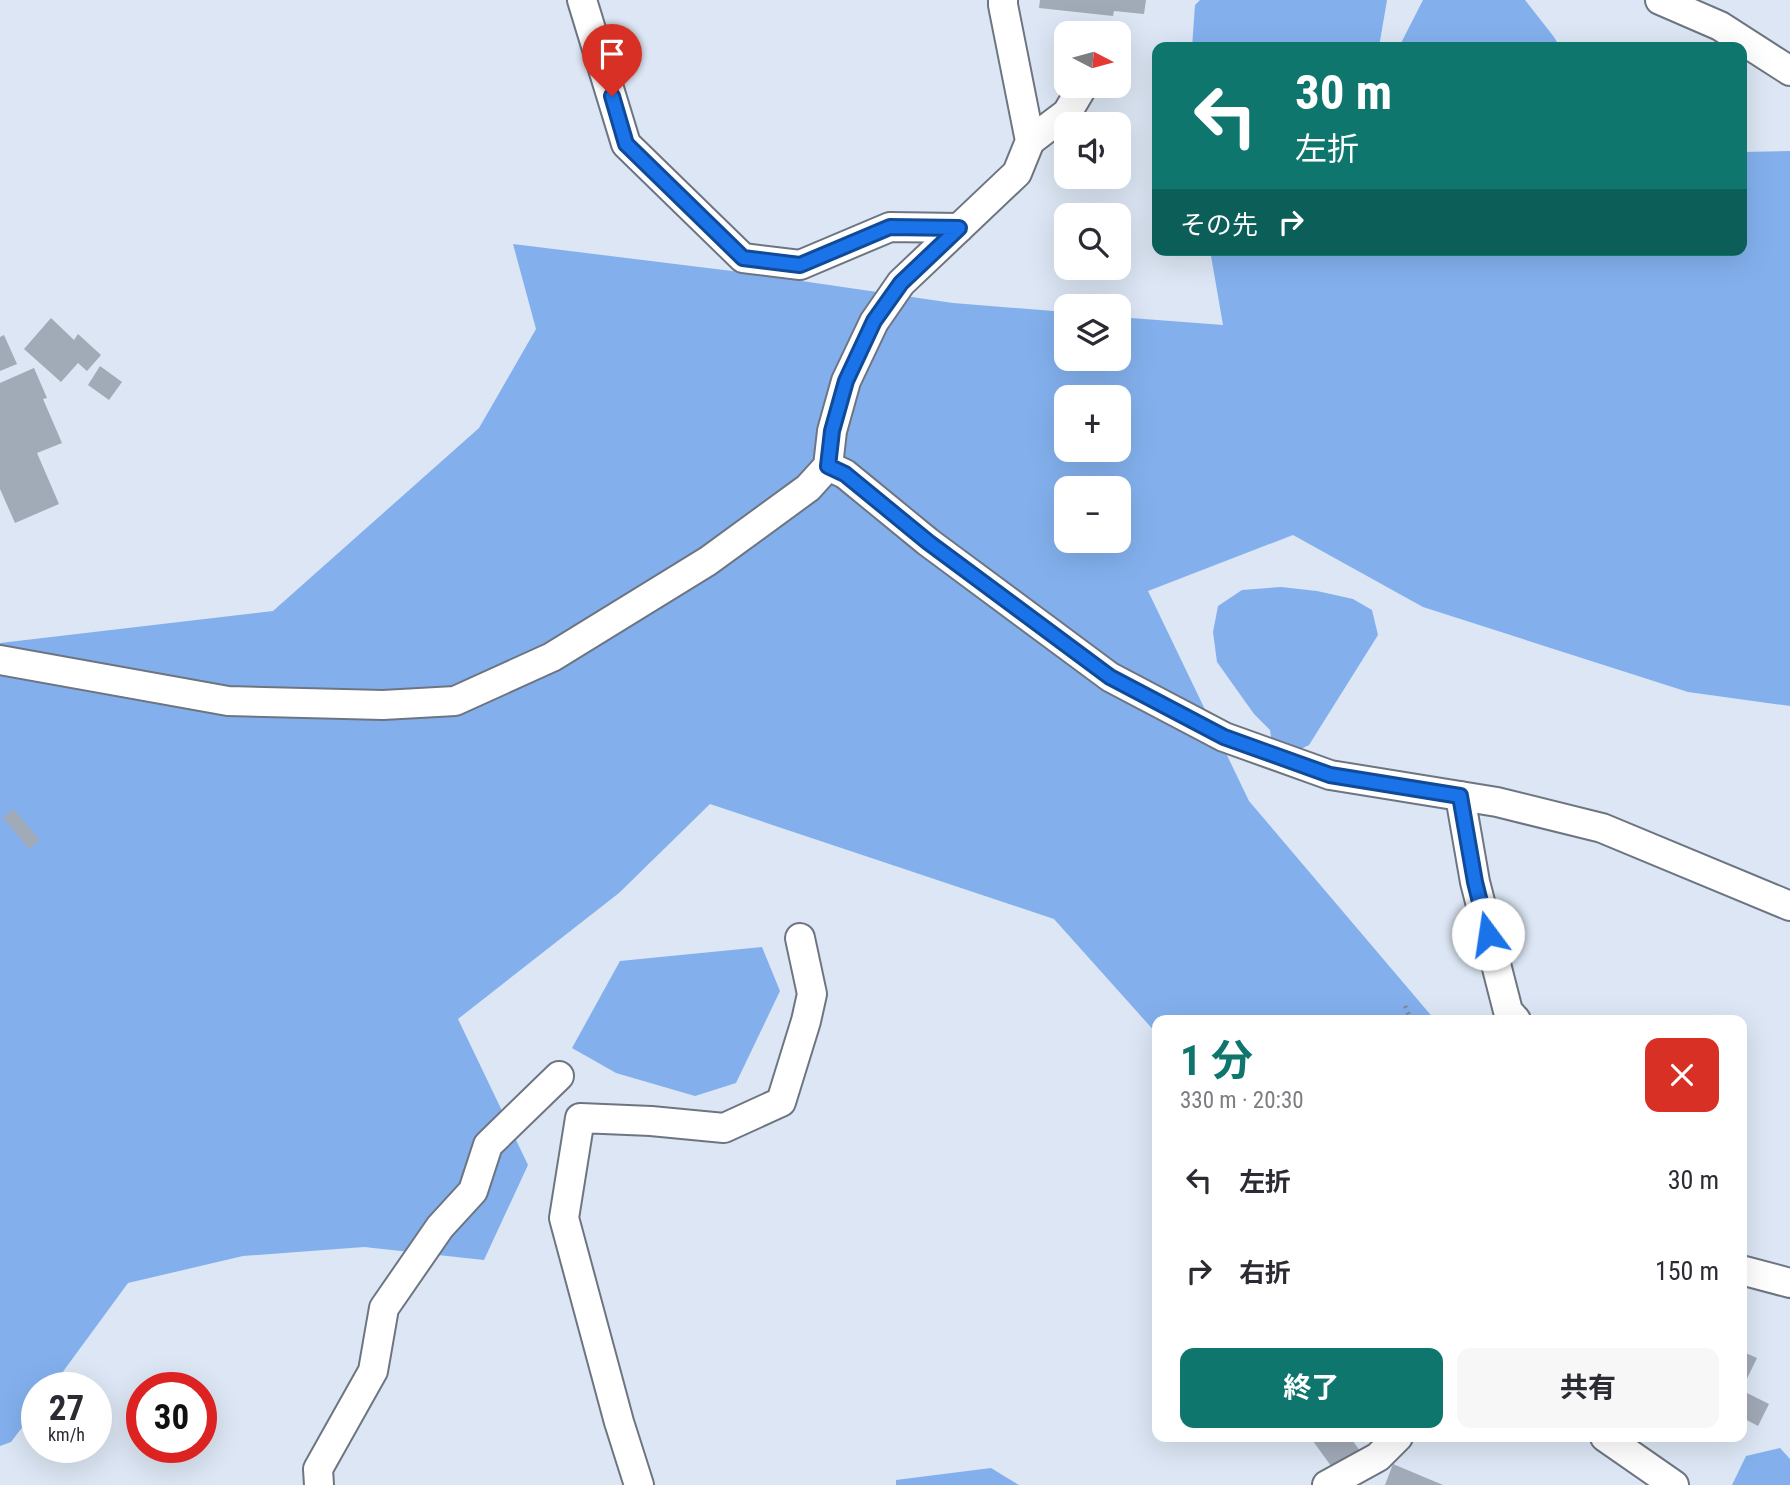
<!DOCTYPE html>
<html lang="ja">
<head>
<meta charset="utf-8">
<style>
  :root { --surface:#fff; --page:#f7f7f7; --text:#2b2b33; --muted:#7c7c81; --accent:#0f766e }
  body { margin:0; font-family:"Roboto Condensed","Noto Sans JP",sans-serif; background:var(--page); color:var(--text); height:100vh; display:flex; flex-direction:column; font-size:26px; white-space:nowrap }
  * { box-sizing:border-box; margin:0 }
  p { font-size:23px; color:var(--muted) }
  .icon { flex:none; width:38px; height:38px; fill:none; stroke:currentColor; stroke-width:2; stroke-linecap:round; stroke-linejoin:round }
  .map { position:relative; flex:1; overflow:hidden }
  .sheet { position:absolute; left:1152px; top:1015px; width:595px; height:427px; display:flex; flex-direction:column; background:var(--surface); border-radius:14px; box-shadow:0 7px 28px #0002 }
  .sheet>* { flex:none }
  .hud { position:absolute; left:1152px; top:42px; width:595px; height:214px; border-radius:14px; box-shadow:0 7px 28px #0002; background:#0f766e; color:#fff; overflow:hidden }
  .needle { width:46px; rotate:96deg }
  .tools { position:absolute; left:1054px; top:21px; display:grid; gap:14px }
  .tools a { display:grid; place-items:center; width:77px; height:77px; border-radius:14px; background:var(--surface); box-shadow:0 7px 28px #0002; font-size:35px }
  .speed { position:absolute; left:21px; top:1372px; display:flex; gap:14px; font-size:35px; font-weight:700; text-align:center }
  .speed>* { display:grid; place-content:center; width:91px; height:91px; border-radius:50%; background:var(--surface); box-shadow:0 7px 28px #0002; line-height:1 }
  .speed small { font-size:18px; font-weight:400 }
  .speed .limit { border:10px solid #d22; background:#fff; color:#111 }
  .pin { position:absolute; display:grid; place-items:center; width:60px; height:60px; color:#fff; margin:-72px -30px; border-radius:50% 50% 50% 0; rotate:-45deg; box-shadow:0 0 7px #0007 }
  .pin .icon { rotate:45deg }
  .me { position:absolute; width:77px; margin:-38px; rotate:346deg; stroke-linejoin:round; filter:drop-shadow(0 0 5px #0008) }
  .turn { display:flex; align-items:center; gap:24px; height:147px; padding:0 28px; font-size:32px }
  .turn .icon { width:91px; height:91px; stroke-width:2.5 }
  .turn b { display:block; font-size:49px; line-height:60px }
  .then { display:flex; align-items:center; height:66px; padding:0 28px; background:#0003; gap:14px; font-size:26px }
  .round { display:grid; place-items:center; flex:none; width:74px; height:74px; border-radius:14px; background:var(--page) }
  .head { display:flex; align-items:center; justify-content:space-between; height:119px; padding:0 28px }
  h1 { font-size:42px; font-weight:700; line-height:52px; color:var(--accent) }
  .action { display:flex; gap:14px; margin-top:auto; padding:14px 28px }
  .action a { flex:1; height:80px; border-radius:14px; background:var(--accent); color:#fff; font-size:28px; font-weight:700; line-height:80px; text-align:center }
  .action a+a { background:var(--page); color:var(--text) }
  ul { padding:0; list-style:none }
  li { display:flex; align-items:center; gap:21px; height:91px; padding:0 28px }
  li div { flex:1 }
  li b { display:block; font-size:26px }
  li em { font-style:normal }
  .map>svg:first-child { display:block }
  .forest { fill:#83b0ed; fill-rule:evenodd }
  .water { fill:#83b0ec }
  .building { fill:#a1aab7 }
  .lines { fill:none; stroke-linecap:round; stroke-linejoin:round }
  .street-casing { stroke:#6c7581; stroke-width:32 }
  .path { stroke:#828a94; stroke-width:4.5; stroke-dasharray:2 5; stroke-linecap:butt }
  .street { stroke:#fff; stroke-width:28 }
  .route-casing { stroke:#114b97; stroke-width:18 }
  .route { stroke:#1a73e8; stroke-width:12 }
</style>
</head>
<body>
<div class="map">
<svg width="1790" height="1485" viewBox="0 0 1790 1485">
  <rect width="100%" height="100%" fill="#dce6f4"/>
  <g class="forest">
    <path d="M1200,0H1387L1379,47H1192L1195,5Z"/>
    <path d="M1790,151V706L1688,692L1423,607L1293,535L1148,591L1249,801L1435,1020H1157V1034L1054,919L710,804L619,893L458,1019L528,1165L484,1260L364,1247L243,1256L128,1283L51,1388H37V1408L11,1442L0,1446V643L273,611L479,428L536,329L513,244L740,272L953,303L1066,312V359H1118V317L1223,325L1210,250H1741V152ZM1066,397H1118V450H1066ZM1066,488H1118V541H1066Z"/>
  </g>
  <g class="water">
    <path d="M1423,0H1525L1554,37L1560,47H1399Z"/>
    <path d="M1281,587L1317,591L1353,599L1372,610L1378,635L1309,745L1293,753L1272,743L1270,730L1254,714L1217,662L1213,632L1218,606L1242,590Z"/>
    <path d="M762,947L780,991L736,1083L695,1096L616,1073L572,1048L620,961Z"/>
    <path d="M1780,1448L1790,1459V1485H1732L1746,1456Z"/>
    <path d="M991,1468L1019,1485H896V1480Z"/>
  </g>
  <g class="building">
    <path d="M1040,0H1146L1144,14L1114,11L1113,16L1039,8Z"/>
    <path d="M51,318L74,340L78,334L101,355L87,371L78,363L61,382L24,349Z"/>
    <path d="M4,335L17,364L0,371V337Z"/>
    <path d="M100,366L122,382L109,400L88,385Z"/>
    <path d="M34,368L47,398L43,399L62,443L37,453L59,504L15,523L0,489V383Z"/>
    <path d="M13,809L40,840L29,849L3,818Z"/>
    <path d="M1741,1351L1757,1358L1741,1391Z"/>
    <path d="M1745,1392L1769,1404L1758,1426L1741,1417V1399Z"/>
    <path d="M1310,1437H1350L1360,1451L1334,1470Z"/>
    <path d="M1393,1464L1443,1485H1385Z"/>
  </g>
  <g class="lines">
    <defs>
      <g id="street">
        <path d="M582,0L626,144L743,258L800,265L890,227L959,228"/>
        <path d="M1660,0L1720,26L1790,71"/>
        <path d="M1030,141L1067,113L1083,86"/>
        <path d="M828,466L845,474L928,542L1110,677L1224,737L1330,775L1497,802L1602,828L1790,906"/>
        <path d="M0,660L228,701L383,705L455,701L552,657L708,561L808,488L828,466L832,431L846,381L874,322L901,283L1017,173L1030,141L1003,5V0"/>
        <path d="M1460,796L1475,882L1508,1011L1516,1020"/>
        <path d="M1741,1270L1790,1283"/>
        <path d="M1605,1437L1674,1485"/>
        <path d="M319,1485L318,1469L373,1371L384,1308L440,1227L473,1191L488,1145L559,1076"/>
        <path d="M639,1485L619,1422L564,1218L580,1118L651,1121L724,1128L781,1102L806,1021L812,994L800,938"/>
        <path d="M1327,1485L1378,1457L1398,1437"/>
      </g>
    </defs>
    <use href="#street" class="street-casing"/>
    <path class="path" d="M1405,1006L1411,1020"/>
    <use href="#street" class="street"/>
  </g>
  <g class="lines">
    <defs>
      <path id="route" d="M612,96L626,144L743,258L800,265L890,227L959,228L901,283L874,321L846,381L832,431L828,466L845,474L928,542L1110,677L1224,737L1330,775L1460,796L1475,882L1488,934"/>
    </defs>
    <use href="#route" class="route-casing"/>
    <use href="#route" class="route"/>
  </g>
</svg>
<div class="tools">
<a><svg class="needle" viewBox="-14 -14 28 28"><path d="M0-13l5 13h-10z" fill="#e53935"/><path d="M0 13l5-13h-10z" fill="#7c7c81"/></svg></a>
<a><svg class="icon" aria-label="sound" viewBox="0 0 24 24"><path d="M4 9h4l5-4v14l-5-4H4zM17 9q2 3 0 6"/></svg></a>
<a><svg class="icon" aria-label="search" viewBox="0 0 24 24"><circle cx="10" cy="10" r="6"/><path d="M15 15l6 6"/></svg></a>
<a><svg class="icon" aria-label="layers" viewBox="0 0 24 24"><path d="M12 4l9 5-9 5-9-5zM3 14l9 5 9-5"/></svg></a>
<a>+</a>
<a>−</a>
</div>
<div class="speed"><div>27<small>km/h</small></div><div class="limit">30</div></div>
<div class="pin" style="left:612px;top:96px;background:#d93025"><svg class="icon" aria-label="arrive" viewBox="0 0 24 24"><path d="M6 21V4h12l-3 4 3 4H6"/></svg></div>
<svg class="me" style="left:1488px;top:934px" viewBox="-20 -20 40 40"><circle r="19" fill="#fff"/><path d="M0-13L10 11 0 6-10 11z" fill="#1a73e8"/></svg>
<div class="hud">
<div class="turn"><svg class="icon" aria-label="left" viewBox="0 0 24 24"><path d="M17 20v-9H6M10 6l-5 5 5 5"/></svg><div><b>30 m</b>左折</div></div>
<div class="then">その先<svg class="icon" aria-label="right" viewBox="0 0 24 24"><path d="M7 20v-9h11M14 6l5 5-5 5"/></svg></div>
</div>
<section class="sheet">
<div class="head"><div><h1>1 分</h1><p>330 m · 20:30</p></div><a class="round" style="background:#d93025;color:#fff"><svg class="icon" aria-label="close" viewBox="0 0 24 24"><path d="M6 6l12 12M18 6L6 18"/></svg></a></div>
<ul>
<li><svg class="icon" aria-label="left" viewBox="0 0 24 24"><path d="M17 20v-9H6M10 6l-5 5 5 5"/></svg><div><b>左折</b></div><em>30 m</em></li>
<li><svg class="icon" aria-label="right" viewBox="0 0 24 24"><path d="M7 20v-9h11M14 6l5 5-5 5"/></svg><div><b>右折</b></div><em>150 m</em></li>
</ul>
<div class="action"><a>終了</a><a>共有</a></div>
</section>
</div>
</body>
</html>
